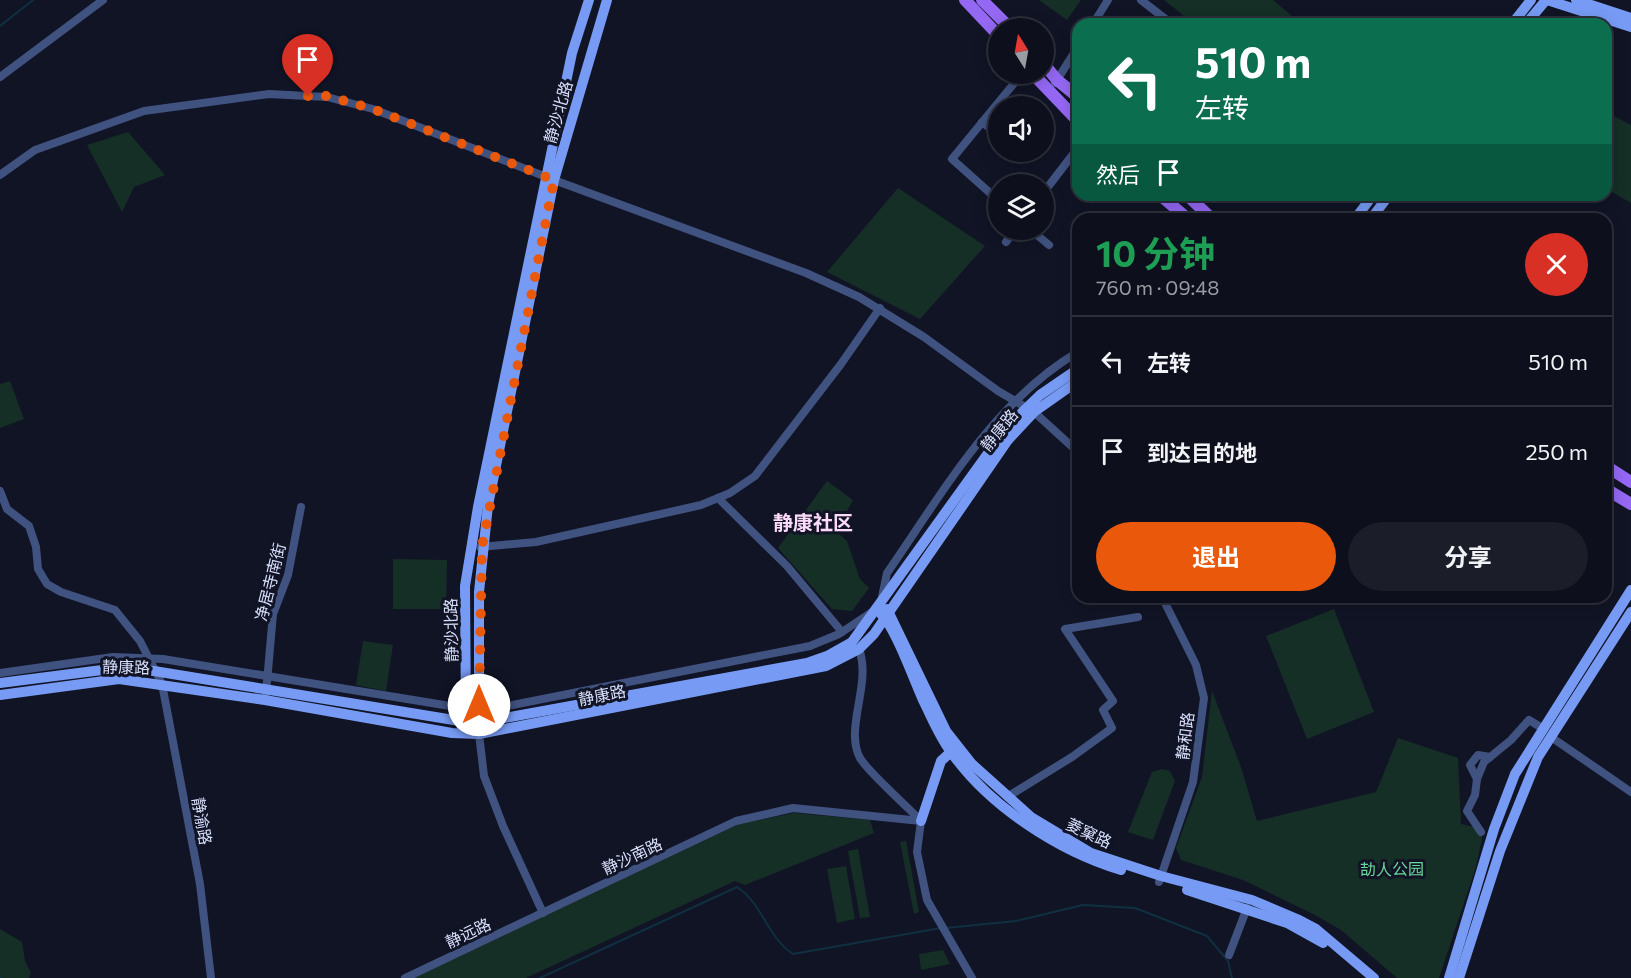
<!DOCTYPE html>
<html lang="zh">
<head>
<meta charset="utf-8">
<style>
  :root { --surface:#0d0f1c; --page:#1b1d29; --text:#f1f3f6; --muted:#9a9ca3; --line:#2d2f3b; --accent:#ea580c }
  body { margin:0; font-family:Commissioner,"Noto Sans SC",sans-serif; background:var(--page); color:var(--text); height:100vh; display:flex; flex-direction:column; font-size:22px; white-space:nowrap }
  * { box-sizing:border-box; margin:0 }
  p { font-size:20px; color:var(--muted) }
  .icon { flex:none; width:33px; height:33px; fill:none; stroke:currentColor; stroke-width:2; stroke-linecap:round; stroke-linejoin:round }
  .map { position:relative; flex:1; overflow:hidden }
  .sheet { position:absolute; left:1072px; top:213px; width:540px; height:390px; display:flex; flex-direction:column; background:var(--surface); border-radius:18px; box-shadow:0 3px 15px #0003,0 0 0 2px var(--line) }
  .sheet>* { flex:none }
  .banner { position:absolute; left:1072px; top:18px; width:540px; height:183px; border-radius:18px; box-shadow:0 3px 15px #0003,0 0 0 2px var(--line); background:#0b6e4f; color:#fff; overflow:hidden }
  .needle { width:39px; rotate:349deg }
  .buttons { position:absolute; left:988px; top:18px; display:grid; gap:12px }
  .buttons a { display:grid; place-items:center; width:66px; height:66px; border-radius:50%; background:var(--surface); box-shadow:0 3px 15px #0003,0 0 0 2px var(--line); font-size:30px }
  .pin { position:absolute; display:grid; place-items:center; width:51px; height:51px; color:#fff; margin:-62px -26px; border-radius:50% 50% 50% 0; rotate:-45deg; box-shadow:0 0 6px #0007 }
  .pin .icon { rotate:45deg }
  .me { position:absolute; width:66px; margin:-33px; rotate:0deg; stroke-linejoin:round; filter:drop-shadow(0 0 4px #0008) }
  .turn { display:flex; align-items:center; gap:21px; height:126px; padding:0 24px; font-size:27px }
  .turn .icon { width:78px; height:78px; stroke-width:2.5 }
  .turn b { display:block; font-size:42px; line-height:51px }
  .then { display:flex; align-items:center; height:57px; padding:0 24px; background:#0003; gap:12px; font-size:22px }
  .round { display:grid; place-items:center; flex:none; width:63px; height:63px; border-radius:32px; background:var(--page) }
  .head { display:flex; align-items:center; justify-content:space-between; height:102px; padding:0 24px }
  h1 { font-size:36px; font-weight:700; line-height:45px; color:#1e9e55 }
  .button { display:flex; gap:12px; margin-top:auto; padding:12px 24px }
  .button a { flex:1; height:69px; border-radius:36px; background:var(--accent); color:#fff; font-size:24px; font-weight:700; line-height:69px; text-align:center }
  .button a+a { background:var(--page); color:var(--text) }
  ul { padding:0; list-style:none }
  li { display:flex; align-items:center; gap:18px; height:90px; padding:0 24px; border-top:2px solid var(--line) }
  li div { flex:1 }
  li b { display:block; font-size:22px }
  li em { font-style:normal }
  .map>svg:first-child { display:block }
  .green { fill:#152f26 }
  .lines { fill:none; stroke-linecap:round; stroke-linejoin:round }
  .stream { stroke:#0f3041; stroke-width:2 }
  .street { stroke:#405280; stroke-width:8 }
  .secondary { stroke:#779bf4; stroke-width:10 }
  .primary { stroke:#9468f3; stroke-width:12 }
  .route { stroke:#ea580c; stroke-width:10; stroke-dasharray:0 18 }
  .labels { text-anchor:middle; stroke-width:6; stroke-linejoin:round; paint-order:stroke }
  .street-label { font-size:16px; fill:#d8dffc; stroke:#111425 }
  .park-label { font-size:16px; fill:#6ad799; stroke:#111425 }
  .quarter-label { font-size:20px; font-weight:bold; fill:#fcdafa; stroke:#111425 }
</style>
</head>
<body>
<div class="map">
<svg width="1631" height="978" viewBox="0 0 1631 978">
  <rect width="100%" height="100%" fill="#111425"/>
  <g class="green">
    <path d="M1039,0H1081L1067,20Z"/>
    <path d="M1164,0H1273L1291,15L1287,24H1194Z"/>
    <path d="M1606,112L1631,125V203L1607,189Z"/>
    <path d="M128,132L165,175L134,187L122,212L87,145Z"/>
    <path d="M898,188L985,246L920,319L827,272Z"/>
    <path d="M10,381L24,419L0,428V384Z"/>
    <path d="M827,481L853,500L836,531L847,541L860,579L869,588L852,611L832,609L778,548Z"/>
    <path d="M393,559L447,560L446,609H393Z"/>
    <path d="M1334,609L1374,712L1307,739L1266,636Z"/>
    <path d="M363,641L393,645L386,691L356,685Z"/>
    <path d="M1212,691L1241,767L1257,821L1376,792L1398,738L1458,758L1461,824L1484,829L1476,867L1439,978H1397L1341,930L1315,915L1243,880L1181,860L1176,848L1202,777Z"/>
    <path d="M1162,769L1170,771L1175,781L1153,840L1128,832L1152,772Z"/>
    <path d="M794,813L870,820L874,833L745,885L735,881L526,978H413L739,824Z"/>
    <path d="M906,841L919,912L914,914L900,842Z"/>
    <path d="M858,849L870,917L860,918L848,851Z"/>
    <path d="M846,866L855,919L837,923L827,869Z"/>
    <path d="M0,929L22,942L25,961L31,973L29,978H0Z"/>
    <path d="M943,950L950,964L921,970L919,954Z"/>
  </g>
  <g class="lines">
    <g class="stream">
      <path d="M0,26L33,0"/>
      <path d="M946,928L1016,921L1083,905L1135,908L1207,936L1228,961L1232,978"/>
      <path d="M0,977L1,978"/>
      <path d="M540,978L737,887C763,904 767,937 793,954L941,928"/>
    </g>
    <g class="street">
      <path d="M1141,0L1172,24"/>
      <path d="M1093,24L1108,0"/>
      <path d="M0,77L103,0"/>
      <path d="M1055,83L1078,47"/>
      <path d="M982,122L999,135"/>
      <path d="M0,175L35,150L144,111L269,94L327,97L373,109L554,180L806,273L859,297L924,337L998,391L1034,412L1078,452"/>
      <path d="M1044,192L1074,153"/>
      <path d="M999,201L952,159L1016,81"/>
      <path d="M1031,230L1049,245"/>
      <path d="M1006,242L1015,230"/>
      <path d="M0,491L7,509L29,526L36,547L38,569L47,584L61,592L115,610L140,641L162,684L200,884L211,978"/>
      <path d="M718,498L787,566L842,632"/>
      <path d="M480,547L536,542L701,505L730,493L755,476L841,364L880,308"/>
      <path d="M882,597L887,573C942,494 993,402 1078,352"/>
      <path d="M859,649C872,684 844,728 860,758C867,771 908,807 921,821L917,852L927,900L972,978"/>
      <path d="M0,673L113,657L163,659L450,706L465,721"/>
      <path d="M266,693L273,614L288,575L301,507"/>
      <path d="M487,720L507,706L810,646L839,634L872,612"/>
      <path d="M479,734L484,776L503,826L543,913"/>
      <path d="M1551,737L1631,792"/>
      <path d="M1477,779L1470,765L1478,755L1490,757"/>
      <path d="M1007,797L1072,757L1112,728L1103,710L1113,701L1065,629L1138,617"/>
      <path d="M1481,832L1467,811L1475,795L1477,779L1484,762L1511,740L1529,720L1542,728"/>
      <path d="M1159,882L1193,782L1204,698L1196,665L1162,597"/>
      <path d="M1229,955L1247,908"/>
      <path d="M405,978L736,821L793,808L921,821"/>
    </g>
    <g class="secondary">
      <path d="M1547,0L1631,27"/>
      <path d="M1576,0L1631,18"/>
      <path d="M1512,24L1531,0"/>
      <path d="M1526,24L1546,0"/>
      <path d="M1355,219L1373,195"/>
      <path d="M1371,219L1389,195"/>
      <path d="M887,609L946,731L972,764L1031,817L1091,853L1161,876L1252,900L1297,919L1316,929L1374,978"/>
      <path d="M881,614C895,627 914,680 923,700C932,718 939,736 951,752C989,806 1058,851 1121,870"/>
      <path d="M0,683L102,670L154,671L466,722L499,719L807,663L827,656L852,642L1007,427L1040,395L1078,369"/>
      <path d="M0,695L119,679L265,700L452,733L479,734L826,666L859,649L874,634L1008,440L1034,412L1078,381"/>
      <path d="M470,726L466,722L465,586L478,507L572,53L589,0"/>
      <path d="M479,728V592L488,505L554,180L607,0"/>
      <path d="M921,821L941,761L954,749"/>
      <path d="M1187,890L1287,923L1323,943"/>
      <path d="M1449,978L1494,829L1515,774L1631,590"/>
      <path d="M1459,978L1500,851L1538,757L1631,612"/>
    </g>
    <g class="primary">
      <path d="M965,0L999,36"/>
      <path d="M982,0L1010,28"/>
      <path d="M1044,64L1057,80L1078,97"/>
      <path d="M1033,74L1078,121"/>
      <path d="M1160,195L1188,219"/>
      <path d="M1187,195L1212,219"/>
      <path d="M1606,466L1631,482"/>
      <path d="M1606,489L1631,504"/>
    </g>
  </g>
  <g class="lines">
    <path class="route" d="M308,96H327L373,109L554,180L482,547L479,705"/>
  </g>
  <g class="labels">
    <g class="street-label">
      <text transform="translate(558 112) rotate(-74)" y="6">静沙北路</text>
      <text transform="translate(999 430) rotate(-51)" y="6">静康路</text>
      <text transform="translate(270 582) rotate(-76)" y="6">净居寺南街</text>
      <text transform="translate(451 630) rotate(-91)" y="6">静沙北路</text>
      <text transform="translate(126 667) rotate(1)" y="6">静康路</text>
      <text transform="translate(602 695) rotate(-11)" y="6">静康路</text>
      <text transform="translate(1185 736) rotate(-83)" y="6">静和路</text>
      <text transform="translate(202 821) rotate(80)" y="6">静渝路</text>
      <text transform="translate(1089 833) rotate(25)" y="6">菱窠路</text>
      <text transform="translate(632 856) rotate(-25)" y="6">静沙南路</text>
      <text transform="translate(468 933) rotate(-25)" y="6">静远路</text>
    </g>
    <g class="park-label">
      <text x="1392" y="875">劼人公园</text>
    </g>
    <g class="quarter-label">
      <text x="813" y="530">静康社区</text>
    </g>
  </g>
</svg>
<div class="buttons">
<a><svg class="needle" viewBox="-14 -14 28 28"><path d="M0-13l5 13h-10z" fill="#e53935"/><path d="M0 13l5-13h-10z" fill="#9a9ca3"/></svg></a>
<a><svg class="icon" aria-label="sound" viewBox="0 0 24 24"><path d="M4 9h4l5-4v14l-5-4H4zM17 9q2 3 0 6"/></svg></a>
<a><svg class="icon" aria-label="layers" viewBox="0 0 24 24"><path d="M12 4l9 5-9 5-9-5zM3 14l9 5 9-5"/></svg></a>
</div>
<div class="pin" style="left:308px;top:96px;background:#d93025"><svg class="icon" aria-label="arrive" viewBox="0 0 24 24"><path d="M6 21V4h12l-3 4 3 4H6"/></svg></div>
<svg class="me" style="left:479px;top:705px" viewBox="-20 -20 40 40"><circle r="19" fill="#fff"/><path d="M0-13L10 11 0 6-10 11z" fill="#ea580c"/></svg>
<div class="banner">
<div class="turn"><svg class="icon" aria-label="left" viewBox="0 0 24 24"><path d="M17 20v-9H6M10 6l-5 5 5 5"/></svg><div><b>510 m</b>左转</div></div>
<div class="then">然后<svg class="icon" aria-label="arrive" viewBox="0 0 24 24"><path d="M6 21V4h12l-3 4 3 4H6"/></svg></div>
</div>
<section class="sheet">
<div class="head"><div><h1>10 分钟</h1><p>760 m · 09:48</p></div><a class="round" style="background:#d93025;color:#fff"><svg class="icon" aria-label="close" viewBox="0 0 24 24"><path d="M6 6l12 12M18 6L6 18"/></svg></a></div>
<ul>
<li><svg class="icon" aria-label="left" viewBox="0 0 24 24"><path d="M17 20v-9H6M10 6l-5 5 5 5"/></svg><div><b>左转</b></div><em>510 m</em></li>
<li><svg class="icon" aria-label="arrive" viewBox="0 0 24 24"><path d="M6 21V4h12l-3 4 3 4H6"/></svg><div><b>到达目的地</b></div><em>250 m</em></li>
</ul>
<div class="button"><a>退出</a><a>分享</a></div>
</section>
</div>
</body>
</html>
